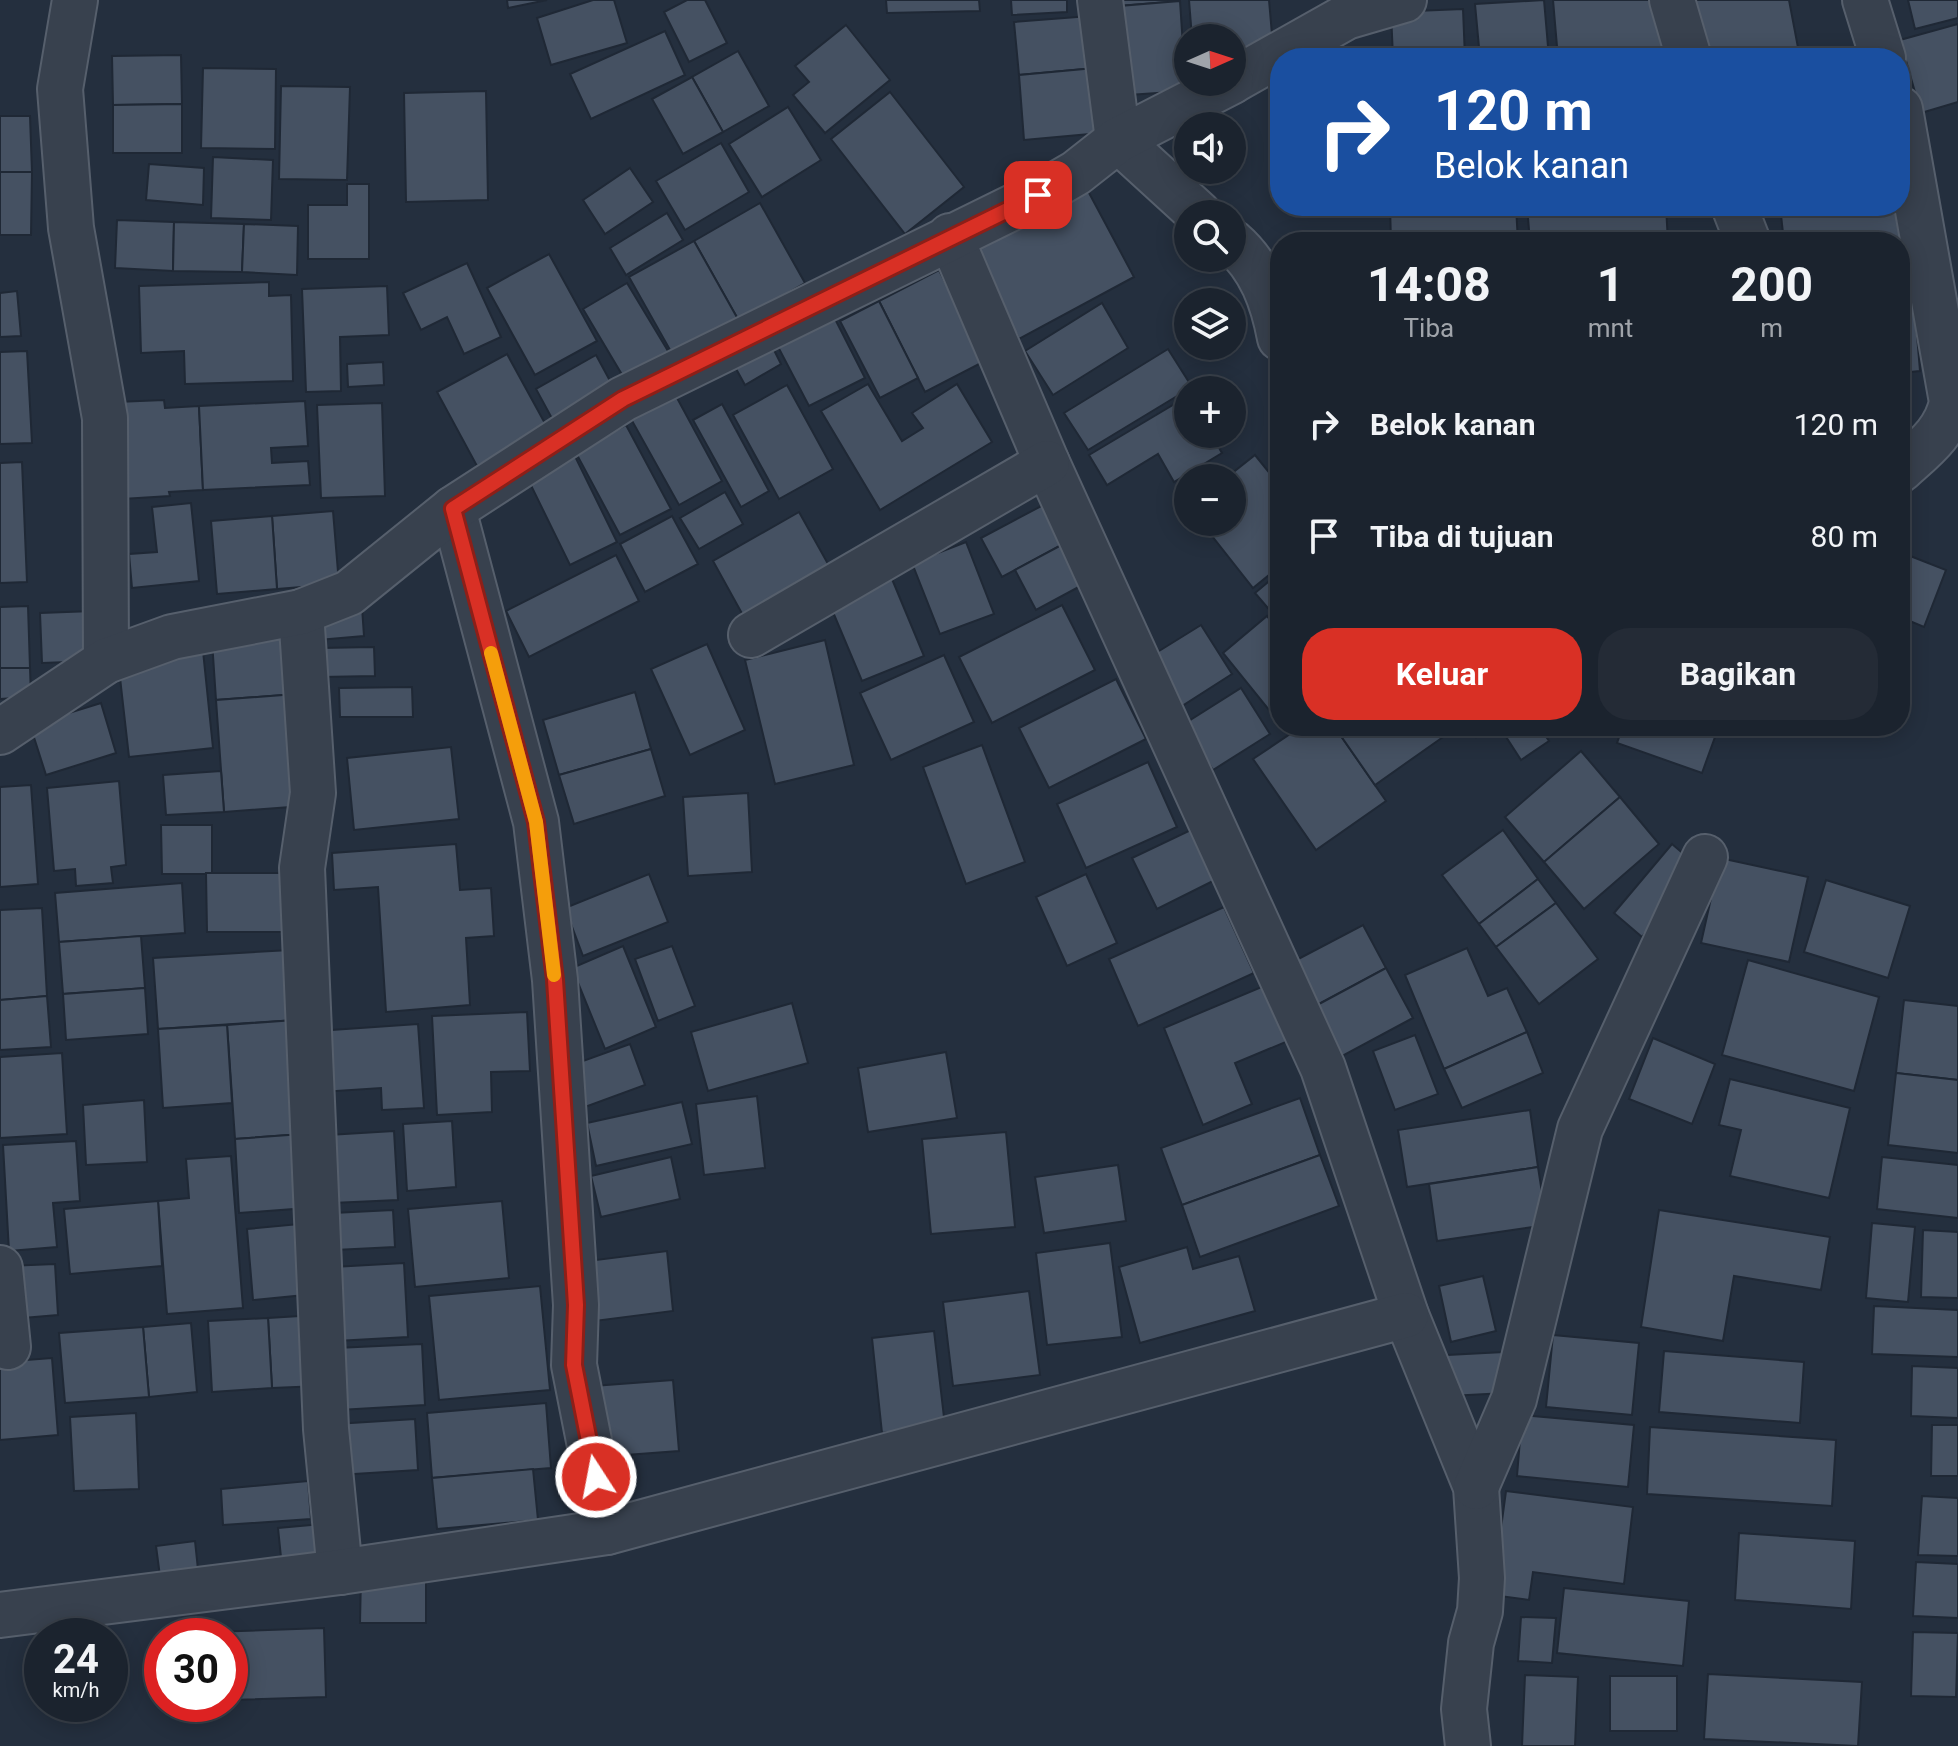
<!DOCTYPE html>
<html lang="id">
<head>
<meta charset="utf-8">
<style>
  :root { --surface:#1b232e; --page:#242b36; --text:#f1f3f6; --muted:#a0a4aa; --line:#39404a; --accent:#d93025 }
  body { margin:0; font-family:Roboto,sans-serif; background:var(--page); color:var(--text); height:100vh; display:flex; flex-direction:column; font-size:30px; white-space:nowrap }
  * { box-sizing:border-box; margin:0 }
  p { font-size:26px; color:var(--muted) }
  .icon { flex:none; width:44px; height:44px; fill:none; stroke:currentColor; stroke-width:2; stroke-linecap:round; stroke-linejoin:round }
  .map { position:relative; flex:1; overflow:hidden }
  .sheet { position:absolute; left:1270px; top:232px; width:640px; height:504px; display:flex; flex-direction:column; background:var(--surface); border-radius:32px; box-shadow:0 4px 20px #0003,0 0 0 2px var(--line) }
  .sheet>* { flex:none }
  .top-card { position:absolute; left:1270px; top:48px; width:640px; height:168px; border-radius:32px; box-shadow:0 4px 20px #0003,0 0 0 2px var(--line); background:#1a4fa0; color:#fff; overflow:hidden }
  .needle { width:52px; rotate:87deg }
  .tools { position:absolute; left:1174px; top:24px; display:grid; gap:16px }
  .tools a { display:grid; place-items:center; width:72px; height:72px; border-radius:50%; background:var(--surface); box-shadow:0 4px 20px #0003,0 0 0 2px var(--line); font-size:40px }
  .speed { position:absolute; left:24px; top:1618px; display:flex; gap:16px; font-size:40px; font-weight:700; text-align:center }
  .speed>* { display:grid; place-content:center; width:104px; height:104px; border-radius:50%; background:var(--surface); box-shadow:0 4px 20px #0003,0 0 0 2px var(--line); line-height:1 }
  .speed small { font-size:20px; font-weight:400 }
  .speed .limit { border:12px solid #d22; background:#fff; color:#111 }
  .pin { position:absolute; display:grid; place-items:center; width:68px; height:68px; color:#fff; margin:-34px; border-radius:16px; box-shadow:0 4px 12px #0006 }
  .me { position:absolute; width:88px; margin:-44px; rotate:349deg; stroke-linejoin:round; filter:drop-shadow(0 0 6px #0008) }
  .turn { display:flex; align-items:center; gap:28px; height:168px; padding:0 32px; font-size:36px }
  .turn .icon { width:104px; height:104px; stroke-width:2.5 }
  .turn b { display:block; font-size:56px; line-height:68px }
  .eta { display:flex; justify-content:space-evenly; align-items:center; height:136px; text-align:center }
  .eta b { font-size:48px; font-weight:700; line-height:56px }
  .button { display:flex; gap:16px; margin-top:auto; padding:16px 32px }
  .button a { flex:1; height:92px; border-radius:32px; background:var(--accent); color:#fff; font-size:32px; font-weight:700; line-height:92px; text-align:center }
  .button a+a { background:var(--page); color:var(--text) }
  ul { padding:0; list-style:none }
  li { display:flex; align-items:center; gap:24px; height:112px; padding:0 32px }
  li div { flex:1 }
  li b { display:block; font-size:30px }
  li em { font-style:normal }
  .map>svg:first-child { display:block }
  .building { fill:#455162; stroke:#1f2835; stroke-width:2 }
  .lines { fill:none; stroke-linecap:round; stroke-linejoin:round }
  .street-casing { stroke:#565f6c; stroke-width:48 }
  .street { stroke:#38414e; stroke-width:44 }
  .route-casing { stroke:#8d1f18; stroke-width:20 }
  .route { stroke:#d93025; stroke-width:14 }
  .slow { stroke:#f59e0b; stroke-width:14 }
</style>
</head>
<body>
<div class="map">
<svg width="1958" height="1746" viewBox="0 0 1958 1746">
  <rect width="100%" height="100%" fill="#242f3e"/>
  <g class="building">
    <path d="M507,0H547L508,8Z"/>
    <path d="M593,0H614L627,43L551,65L537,18Z"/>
    <path d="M687,0H705L727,43L689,62L664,12Z"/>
    <path d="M886,0H979L980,11L887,13Z"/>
    <path d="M1011,0H1067V12L1012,15Z"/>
    <path d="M1107,0H1180V1L1107,7Z"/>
    <path d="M1189,0H1269L1273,46L1232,50V38H1192Z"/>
    <path d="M1544,0L1549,58H1480L1475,4Z"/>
    <path d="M1553,0H1660L1665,58H1558Z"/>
    <path d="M1691,0H1789L1800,58H1702Z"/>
    <path d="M1908,0H1958V18L1915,29Z"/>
    <path d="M1180,1L1186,91L1114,96L1107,7Z"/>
    <path d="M1463,9L1465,58H1393L1391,12Z"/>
    <path d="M1090,16L1095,68L1019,75L1014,22Z"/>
    <path d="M1958,24V102L1921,113L1900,40Z"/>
    <path d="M846,25L890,80L825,133L793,95L809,82L795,66Z"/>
    <path d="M665,31L685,75L591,119L570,74Z"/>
    <path d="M738,51L769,106L723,132L692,77Z"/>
    <rect x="1326" y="51" width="58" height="7"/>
    <path d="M181,55L182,104L113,105L112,56Z"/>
    <path d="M203,68L276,69L275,149L201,148Z"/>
    <path d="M1095,68L1101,133L1024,140L1019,75Z"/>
    <path d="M692,77L723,132L683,154L652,99Z"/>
    <path d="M281,86L350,87L347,180L279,179Z"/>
    <path d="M486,91L488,200L406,202L404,93Z"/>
    <path d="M890,92L964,187L905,234L831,139Z"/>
    <path d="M182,104V153H113V105Z"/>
    <path d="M788,107L821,160L762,197L729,144Z"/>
    <path d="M0,116H30L32,172H0Z"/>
    <path d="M721,143L749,192L685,230L656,181Z"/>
    <path d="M213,157L273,160L271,220L211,218Z"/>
    <path d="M149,164L204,168L203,205L146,200Z"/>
    <path d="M630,168L653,202L605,234L583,200Z"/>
    <path d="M0,172H32L31,235H0Z"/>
    <path d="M347,184H369V259H308V205H347Z"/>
    <path d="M1088,191L1134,277L1019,339L969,243L1034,220Z"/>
    <path d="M760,203L805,283L739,321L694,241Z"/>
    <path d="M1390,206H1516L1518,242H1391Z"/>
    <path d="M1527,206H1666L1668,242H1530Z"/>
    <path d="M1780,206H1900L1907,239L1883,242H1784Z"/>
    <path d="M667,213L683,240L626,275L610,248Z"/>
    <path d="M117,220L174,222L173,271L115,268Z"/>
    <path d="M174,222L244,224L242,272L173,271Z"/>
    <path d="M244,224L298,226L297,275L242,272Z"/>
    <path d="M694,241L739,321L674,357L629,277Z"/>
    <path d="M549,254L597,341L535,375L487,288Z"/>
    <path d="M467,263L501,337L464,354L447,317L421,330L403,293Z"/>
    <path d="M939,270L985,361L925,392L879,301Z"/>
    <path d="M269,282V296L291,295L293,381L185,384L184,351L141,353L139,286Z"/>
    <path d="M627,283L671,356L627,383L583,309Z"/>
    <path d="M387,286L389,335L340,337L341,391L306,392L302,289Z"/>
    <path d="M17,291L21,336L0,337V293Z"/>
    <path d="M879,301L918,378L880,398L840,321Z"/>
    <path d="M1102,303L1128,348L1053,395L1025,351Z"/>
    <path d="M831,311L865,378L809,406L775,341Z"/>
    <path d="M1915,311L1920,371L1900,373V312Z"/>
    <path d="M767,336L781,364L745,385L729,356Z"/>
    <path d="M1168,349L1192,387L1088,450L1064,413Z"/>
    <path d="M27,351L32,443L0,444V352Z"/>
    <path d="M507,354L547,427L477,466L437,392Z"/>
    <path d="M596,355L615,390L555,424L536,389Z"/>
    <path d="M383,362L384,385L348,387L347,364Z"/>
    <path d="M868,384L902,441L923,428L912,413L957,384L992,442L880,510L821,411Z"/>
    <path d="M670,385L722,481L679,505L626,410Z"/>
    <path d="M787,385L833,469L779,499L733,415Z"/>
    <path d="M1188,396V434H1211L1222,453L1174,482L1158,454L1107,485L1089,455Z"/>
    <path d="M164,400L165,408L199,406L203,490L169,492L170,496L122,499L116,402Z"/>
    <path d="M305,401L308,446L271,448L272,463L308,461L310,485L203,490L199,406Z"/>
    <path d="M382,403L385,496L321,498L317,405Z"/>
    <path d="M722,404L769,491L741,507L693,420Z"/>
    <path d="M626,425L671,509L620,535L576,453Z"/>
    <path d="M569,444L617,542L570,565L522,467Z"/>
    <path d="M1255,455L1280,486V566L1253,588L1201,522H1232V478H1226Z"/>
    <path d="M22,462L27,582L0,583V463Z"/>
    <path d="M725,492L743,524L699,549L680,518Z"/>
    <path d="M191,503L199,581L132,588L129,554L157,552L152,507Z"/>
    <path d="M1047,503L1067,542L1002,577L981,538Z"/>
    <path d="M333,511L339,584L277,589L272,516Z"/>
    <path d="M799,512L837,580L750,628L713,561Z"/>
    <path d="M272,516L277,589L217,594L211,521Z"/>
    <path d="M672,516L698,564L645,592L620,544Z"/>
    <path d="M966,542L994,614L940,634L912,563Z"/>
    <path d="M1067,542L1088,582L1036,610L1015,570Z"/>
    <path d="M1900,552L1946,570L1924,627L1900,617Z"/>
    <path d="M616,555L639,601L529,657L506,611Z"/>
    <path d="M1280,572V622L1255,593Z"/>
    <path d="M892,579L924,656L862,681L830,605Z"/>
    <path d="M1062,605L1095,670L992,723L959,657Z"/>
    <path d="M28,606L30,668H0V607Z"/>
    <path d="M362,607L364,636L318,640L315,611Z"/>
    <path d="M93,611L95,661L42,663L40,613Z"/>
    <path d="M1267,616L1280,632L1278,721L1223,653Z"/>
    <path d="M1201,625L1232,674L1182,706L1151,656Z"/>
    <path d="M292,636L296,694L216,700L212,641Z"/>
    <path d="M825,640L854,765L775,784L745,660Z"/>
    <path d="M707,644L745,730L690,755L651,669Z"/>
    <path d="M374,647L375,676L321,677L320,648Z"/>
    <path d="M203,651L213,748L129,757L118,660Z"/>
    <path d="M944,655L974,722L891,760L860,693Z"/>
    <path d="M0,668H30L31,697L0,699Z"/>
    <path d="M1116,679L1146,739L1049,788L1019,728Z"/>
    <path d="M412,687L413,717H340L339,688Z"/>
    <path d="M1241,688L1270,734L1213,770L1184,724Z"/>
    <path d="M635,692L651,749L559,775L543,720Z"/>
    <path d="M296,694L304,806L224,812L216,700Z"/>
    <path d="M101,703L116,753L46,775L30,725Z"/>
    <path d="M1302,726H1334L1386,801L1316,850L1253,759Z"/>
    <path d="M1334,726H1451L1453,730L1375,785Z"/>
    <path d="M1467,726H1489L1476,737Z"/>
    <path d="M1506,726H1539L1549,741L1521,760L1501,729Z"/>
    <path d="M1623,726H1719L1702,773L1617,743Z"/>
    <path d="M982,745L1025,862L966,884L923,767Z"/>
    <path d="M451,747L459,819L354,830L347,758Z"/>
    <path d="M651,749L665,796L574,824L559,775Z"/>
    <path d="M1581,751L1620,797L1544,862L1505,817Z"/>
    <path d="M1148,762L1177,827L1086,868L1057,804Z"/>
    <path d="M221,771L224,812L166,815L163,775Z"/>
    <path d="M119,781L126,865L111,867L113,883L76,886L75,869L54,871L47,788Z"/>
    <path d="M31,785L38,884L0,887V787Z"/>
    <path d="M748,793L752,872L688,876L683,797Z"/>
    <path d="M1620,797L1659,844L1584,909L1544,862Z"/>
    <path d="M161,825H212V874H162Z"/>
    <path d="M1197,827L1221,877L1157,909L1132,858Z"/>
    <path d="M1503,830L1538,879L1479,924L1442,875Z"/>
    <path d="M456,844L460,890L491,888L494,936L466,938L470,1005L386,1012L378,887L334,890L332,853Z"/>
    <path d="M1672,844L1700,868L1642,937L1614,913Z"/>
    <path d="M1720,858L1808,877L1789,962L1701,943Z"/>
    <path d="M206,873H291L292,932H207Z"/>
    <path d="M649,874L668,922L583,956L565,908Z"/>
    <path d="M1086,874L1117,943L1067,966L1036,897Z"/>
    <path d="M1538,879L1556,903L1496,947L1479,924Z"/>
    <path d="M1826,880L1910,906L1888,978L1804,952Z"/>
    <path d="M182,883L185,933L59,942L55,893Z"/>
    <path d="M1556,903L1598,959L1539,1004L1496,947Z"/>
    <path d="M1224,907L1254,973L1138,1026L1109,959Z"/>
    <path d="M42,908L47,996L0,1000V910Z"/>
    <path d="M1363,925L1386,968L1306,1011L1283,967Z"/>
    <path d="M141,936L145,988L63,994L59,942Z"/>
    <path d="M623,946L656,1027L605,1049L572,968Z"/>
    <path d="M672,946L695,1006L658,1021L635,959Z"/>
    <path d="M1467,948L1488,996L1507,988L1527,1032L1444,1069L1405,975Z"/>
    <path d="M290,950L295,1020L158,1029L153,958Z"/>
    <path d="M1748,960L1879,997L1854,1091L1722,1055Z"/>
    <path d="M1386,968L1413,1018L1333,1061L1306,1011Z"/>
    <path d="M1271,983L1293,1039L1235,1063L1252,1104L1203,1125L1164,1028Z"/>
    <path d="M145,988L148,1034L66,1040L63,994Z"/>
    <path d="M47,996L51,1047L0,1050V1000Z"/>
    <path d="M1904,1000L1958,1006V1080L1896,1073Z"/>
    <path d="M792,1003L808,1063L708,1091L691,1032Z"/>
    <path d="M527,1012L530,1071L491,1072L492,1112L437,1115L432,1016Z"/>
    <path d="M295,1020L302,1134L235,1139L227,1025Z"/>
    <path d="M418,1024L424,1108L382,1110L381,1088L321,1092L317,1031Z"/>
    <path d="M227,1025L232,1103L163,1108L158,1029Z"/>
    <path d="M1527,1032L1543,1073L1462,1108L1444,1069Z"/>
    <path d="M1415,1035L1438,1094L1395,1110L1373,1051Z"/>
    <path d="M1653,1038L1715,1064L1692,1124L1629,1099Z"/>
    <path d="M630,1044L645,1085L585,1107L569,1066Z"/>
    <path d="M946,1052L957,1118L868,1132L858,1068Z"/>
    <path d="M62,1053L67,1134L0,1138V1057Z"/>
    <path d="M1896,1073L1958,1080V1153L1888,1145Z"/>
    <path d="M1730,1079L1850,1108L1829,1198L1730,1176L1741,1130L1719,1125Z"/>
    <path d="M757,1096L765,1168L704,1175L696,1104Z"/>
    <path d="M1300,1098L1320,1155L1182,1205L1161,1148Z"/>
    <path d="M144,1100L147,1162L86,1165L83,1105Z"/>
    <path d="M682,1102L692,1144L596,1166L587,1123Z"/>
    <path d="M1530,1110L1538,1167L1407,1187L1398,1130Z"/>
    <path d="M452,1121L456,1187L407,1191L403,1124Z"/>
    <path d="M394,1131L398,1200L332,1203L328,1135Z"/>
    <path d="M1006,1132L1015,1227L931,1234L922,1139Z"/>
    <path d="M302,1134L307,1208L239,1213L235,1139Z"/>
    <path d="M76,1141L80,1201L53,1203L57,1247L9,1251L3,1145Z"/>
    <path d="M1320,1155L1339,1206L1200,1257L1182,1205Z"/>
    <path d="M231,1156L243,1308L167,1314L158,1201L189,1198L186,1159Z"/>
    <path d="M671,1157L680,1199L601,1217L591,1176Z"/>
    <path d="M1882,1157L1958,1165V1218L1877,1209Z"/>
    <path d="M1118,1165L1126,1221L1044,1233L1035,1177Z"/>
    <path d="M1538,1167L1547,1225L1437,1241L1429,1184Z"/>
    <path d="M158,1201L162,1266L70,1274L64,1209Z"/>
    <path d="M502,1201L509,1278L415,1287L408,1209Z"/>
    <path d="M393,1210L395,1247L335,1250L333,1213Z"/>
    <path d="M1659,1210L1830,1237L1821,1290L1734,1276L1723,1341L1641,1327Z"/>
    <path d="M310,1223L315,1294L253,1300L247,1229Z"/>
    <path d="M1872,1223L1915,1227L1908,1302L1866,1298Z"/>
    <path d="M1923,1230L1958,1232V1298L1921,1297Z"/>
    <path d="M1110,1243L1122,1337L1047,1345L1036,1253Z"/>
    <path d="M1187,1247L1193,1269L1239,1256L1255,1311L1140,1343L1119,1267Z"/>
    <path d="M667,1251L673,1311L587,1322L580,1262Z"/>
    <path d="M404,1263L408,1337L336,1341L333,1267Z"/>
    <path d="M55,1264L58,1315L11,1319L7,1266Z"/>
    <path d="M1483,1276L1496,1331L1451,1342L1439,1286Z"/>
    <path d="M540,1286L550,1390L439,1400L429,1296Z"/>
    <path d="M1029,1291L1040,1375L953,1386L943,1302Z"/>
    <path d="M1874,1306L1958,1310V1357L1872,1354Z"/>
    <path d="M316,1315L320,1386L272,1388L268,1318Z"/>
    <path d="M268,1318L272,1388L212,1392L208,1321Z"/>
    <path d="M191,1323L197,1392L149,1397L143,1327Z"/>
    <path d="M143,1327L149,1397L65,1403L59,1333Z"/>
    <path d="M934,1331L945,1426L882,1433L872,1338Z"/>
    <path d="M1553,1335L1639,1343L1632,1415L1546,1407Z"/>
    <path d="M422,1344L425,1405L339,1410L336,1348Z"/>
    <path d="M1664,1351L1804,1362L1800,1423L1659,1412Z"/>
    <path d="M1504,1352L1506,1393L1449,1396L1447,1355Z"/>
    <path d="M52,1358L58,1435L0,1440V1362Z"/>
    <path d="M1912,1366L1958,1368V1418L1911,1416Z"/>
    <path d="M673,1380L679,1451L599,1457L593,1386Z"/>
    <path d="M546,1403L551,1468L432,1478L427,1413Z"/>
    <path d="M136,1413L139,1489L74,1491L70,1417Z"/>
    <path d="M1522,1415L1634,1425L1628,1487L1517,1476Z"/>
    <path d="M415,1419L418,1470L338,1475L335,1424Z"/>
    <path d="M1932,1425H1958V1476H1931Z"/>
    <path d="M1650,1427L1836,1440L1832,1506L1647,1494Z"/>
    <path d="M533,1469L538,1520L437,1529L432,1478Z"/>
    <path d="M308,1481L311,1519L223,1525L221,1489Z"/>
    <path d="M1506,1491L1633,1507L1624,1584L1533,1572L1529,1600L1492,1595Z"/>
    <path d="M1922,1496L1958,1498V1556L1918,1555Z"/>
    <path d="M322,1524L326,1563L282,1567L278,1528Z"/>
    <path d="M1739,1533L1855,1541L1851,1609L1735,1600Z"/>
    <path d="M195,1541L199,1579L161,1584L156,1546Z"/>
    <path d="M1916,1562L1958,1564V1618L1913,1616Z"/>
    <path d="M361,1575L426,1576V1623H360Z"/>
    <path d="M1564,1588L1689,1601L1683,1666L1557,1653Z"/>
    <path d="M1521,1617L1556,1618L1552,1663L1518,1661Z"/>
    <path d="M324,1628L326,1697L230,1700V1636H210V1632Z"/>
    <path d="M1913,1632L1958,1633L1956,1697L1911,1696Z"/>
    <path d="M1708,1674L1862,1682L1858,1746L1704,1739Z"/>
    <path d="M1525,1675L1578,1677L1575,1746H1522Z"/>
    <rect x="1610" y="1676" width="67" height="55"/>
  </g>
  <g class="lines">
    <defs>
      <g id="street">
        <path d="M75,0L60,89L71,228L105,418L106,661"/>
        <path d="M1100,0L1118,140L1199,214"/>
        <path d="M1672,0L1689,58"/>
        <path d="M1865,0L1883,58"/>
        <path d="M1232,81L1346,17L1404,0"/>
        <path d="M1900,109L1952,402C1946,433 1923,449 1900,470"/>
        <path d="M1734,206L1748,242"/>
        <path d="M950,236L1047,463L1323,1068L1406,1315L1476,1487L1482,1578L1480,1611L1471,1643L1464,1709L1468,1746"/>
        <path d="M1232,242C1261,267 1273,301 1280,338"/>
        <path d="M453,509L536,822L555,980L576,1305L574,1365L607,1532"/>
        <path d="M301,612L313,793L302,868L326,1429L340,1572"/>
        <path d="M751,635L1047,463"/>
        <path d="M0,732L106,661L172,637L301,612L349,593L453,509L623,399L1038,195L1076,173L1118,140L1231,82"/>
        <path d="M0,1268L8,1347"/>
        <path d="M1476,1487L1514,1399L1580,1129L1705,857"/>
        <path d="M0,1615L340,1572L607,1532L1406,1315"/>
      </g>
    </defs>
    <use href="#street" class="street-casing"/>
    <use href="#street" class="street"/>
  </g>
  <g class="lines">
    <defs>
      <path id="route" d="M596,1477L574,1365L576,1305L555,980L536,822L453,509L623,399L1038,195"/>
    </defs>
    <use href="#route" class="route-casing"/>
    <use href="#route" class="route"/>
    <path class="slow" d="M491,653L536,822L554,975"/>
  </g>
</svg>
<div class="tools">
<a><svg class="needle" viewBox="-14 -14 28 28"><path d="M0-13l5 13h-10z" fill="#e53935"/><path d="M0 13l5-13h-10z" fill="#a0a4aa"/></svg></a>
<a><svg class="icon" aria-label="sound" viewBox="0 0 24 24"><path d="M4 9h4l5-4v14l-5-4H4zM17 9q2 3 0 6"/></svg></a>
<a><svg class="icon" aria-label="search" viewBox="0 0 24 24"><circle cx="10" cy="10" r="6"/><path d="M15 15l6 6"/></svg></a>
<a><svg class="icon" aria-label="layers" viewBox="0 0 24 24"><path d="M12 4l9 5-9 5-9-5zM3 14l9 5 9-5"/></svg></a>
<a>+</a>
<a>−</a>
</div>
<div class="speed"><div>24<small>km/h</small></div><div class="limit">30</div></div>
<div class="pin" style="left:1038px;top:195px;background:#d93025"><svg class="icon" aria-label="arrive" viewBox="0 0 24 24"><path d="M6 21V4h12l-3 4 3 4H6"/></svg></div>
<svg class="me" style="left:596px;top:1477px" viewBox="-20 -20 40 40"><circle r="17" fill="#d93025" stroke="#fff" stroke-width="3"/><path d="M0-11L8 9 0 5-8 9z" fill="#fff"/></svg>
<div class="top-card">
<div class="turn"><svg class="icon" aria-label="right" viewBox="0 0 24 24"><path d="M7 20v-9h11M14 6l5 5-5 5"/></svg><div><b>120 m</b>Belok kanan</div></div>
</div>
<section class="sheet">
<div class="eta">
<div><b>14:08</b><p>Tiba</p></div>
<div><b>1</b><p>mnt</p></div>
<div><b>200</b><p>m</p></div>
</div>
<ul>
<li><svg class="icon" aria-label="right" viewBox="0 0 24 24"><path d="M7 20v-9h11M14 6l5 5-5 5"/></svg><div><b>Belok kanan</b></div><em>120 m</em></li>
<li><svg class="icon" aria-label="arrive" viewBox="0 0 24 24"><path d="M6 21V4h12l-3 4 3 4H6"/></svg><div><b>Tiba di tujuan</b></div><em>80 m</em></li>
</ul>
<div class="button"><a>Keluar</a><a>Bagikan</a></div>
</section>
</div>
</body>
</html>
